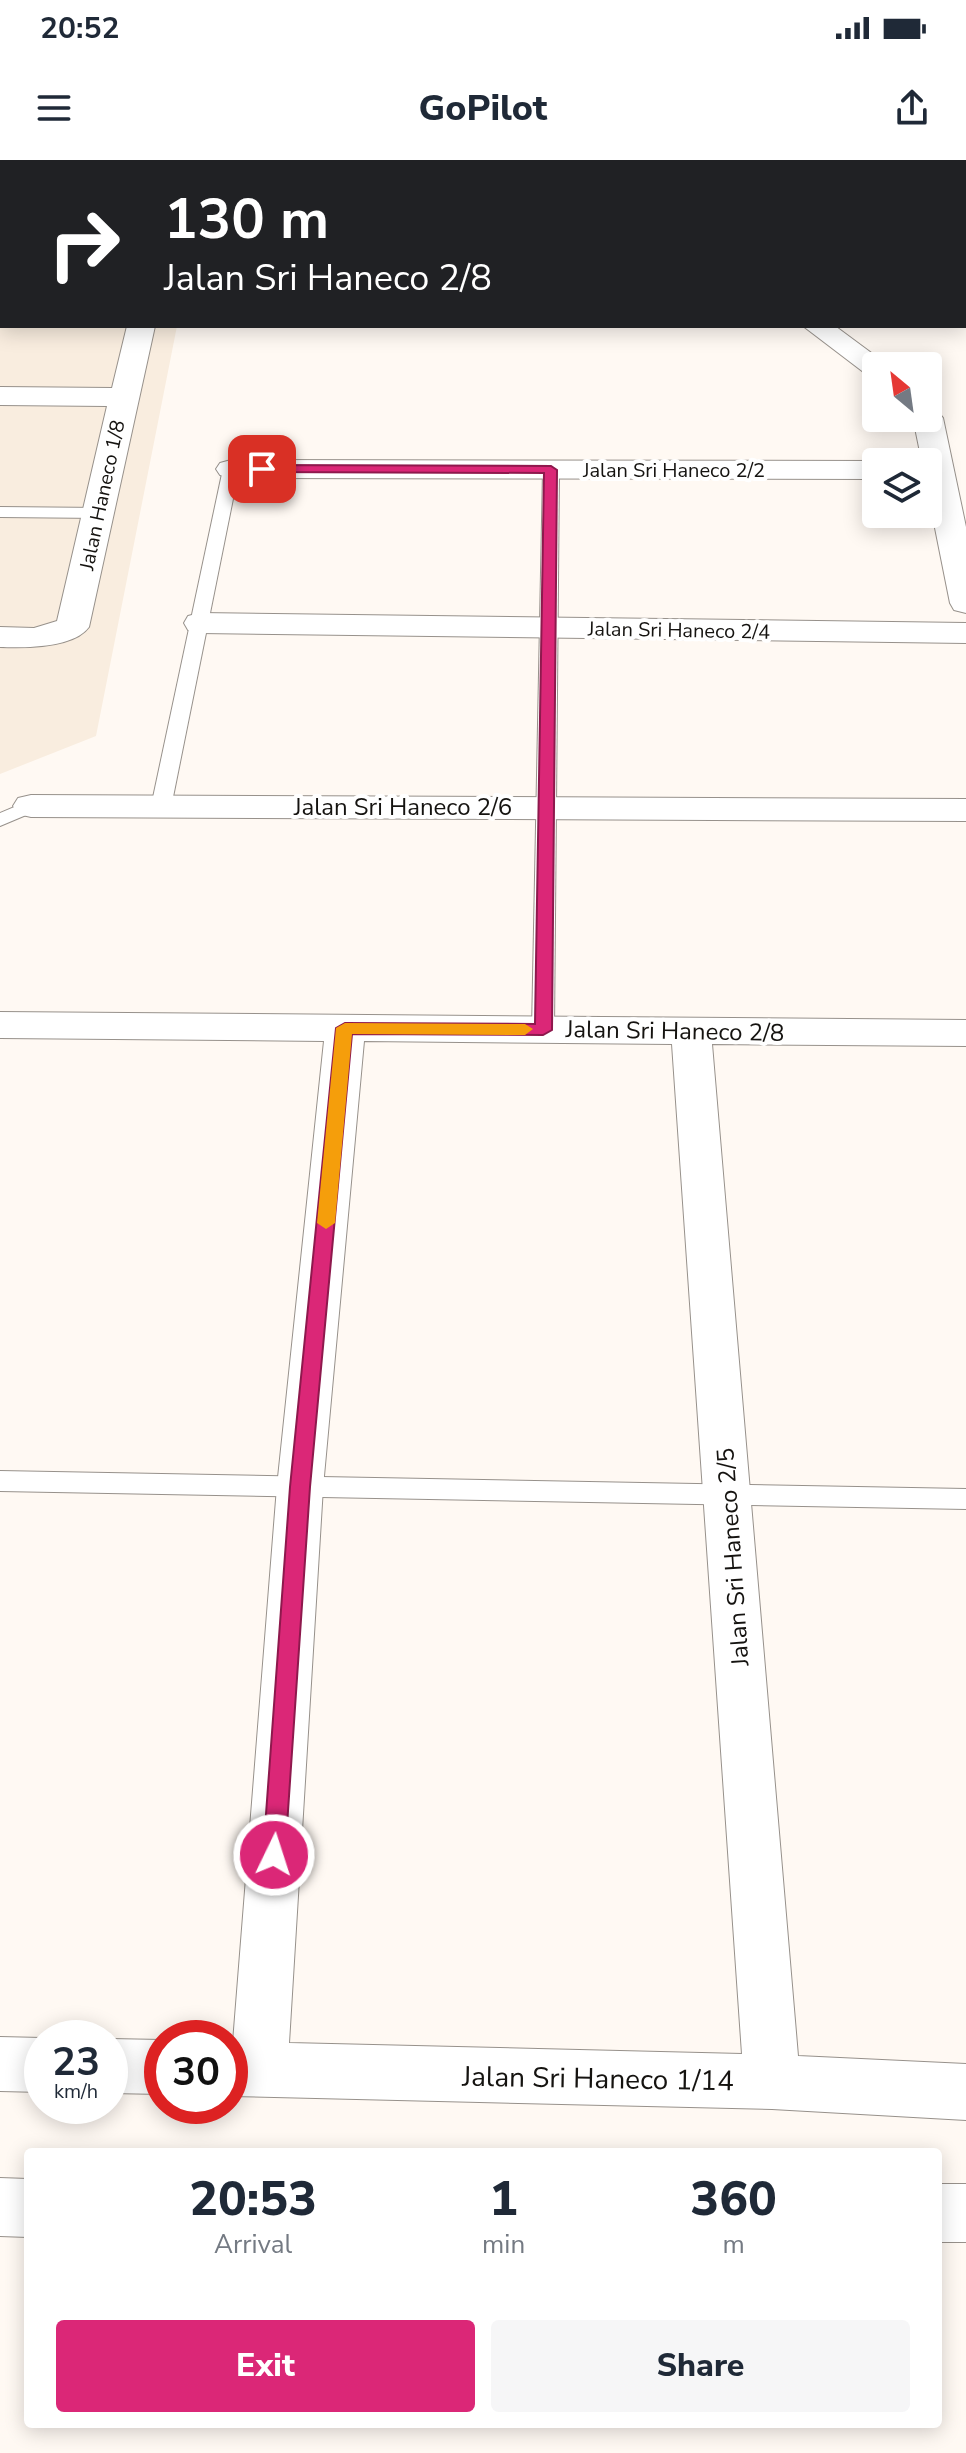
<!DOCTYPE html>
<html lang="en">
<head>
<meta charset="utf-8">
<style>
  :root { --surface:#fff; --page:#f6f6f7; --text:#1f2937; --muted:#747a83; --accent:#db2777 }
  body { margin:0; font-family:"Nunito Sans",sans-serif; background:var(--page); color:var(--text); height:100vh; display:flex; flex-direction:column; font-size:30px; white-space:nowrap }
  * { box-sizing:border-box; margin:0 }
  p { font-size:26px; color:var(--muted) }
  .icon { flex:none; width:44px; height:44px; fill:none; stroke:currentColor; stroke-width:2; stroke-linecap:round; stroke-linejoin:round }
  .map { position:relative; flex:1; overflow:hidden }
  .drawer { position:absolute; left:24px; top:1988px; width:918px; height:280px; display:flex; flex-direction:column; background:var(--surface); border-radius:8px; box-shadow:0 4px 20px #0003 }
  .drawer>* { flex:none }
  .guide { position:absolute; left:0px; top:0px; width:966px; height:168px; box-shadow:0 4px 20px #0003; background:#202124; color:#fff; overflow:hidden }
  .needle { width:52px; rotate:331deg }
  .fabs { position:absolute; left:862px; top:192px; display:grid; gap:16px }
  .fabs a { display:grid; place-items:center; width:80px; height:80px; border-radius:8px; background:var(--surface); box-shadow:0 4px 20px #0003; font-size:40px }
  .speed { position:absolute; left:24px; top:1860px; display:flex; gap:16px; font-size:40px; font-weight:700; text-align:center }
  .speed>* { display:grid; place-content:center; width:104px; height:104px; border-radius:50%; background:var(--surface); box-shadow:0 4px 20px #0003; line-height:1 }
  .speed small { font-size:20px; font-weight:400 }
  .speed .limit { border:12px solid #d22; background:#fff; color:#111 }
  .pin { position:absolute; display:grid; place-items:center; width:68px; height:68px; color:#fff; margin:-34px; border-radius:16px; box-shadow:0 4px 12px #0006 }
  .me { position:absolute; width:88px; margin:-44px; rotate:4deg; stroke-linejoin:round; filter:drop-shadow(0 0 6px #0008) }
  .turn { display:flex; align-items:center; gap:28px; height:168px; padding:0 32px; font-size:36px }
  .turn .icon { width:104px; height:104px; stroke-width:2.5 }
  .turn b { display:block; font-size:56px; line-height:68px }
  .eta { display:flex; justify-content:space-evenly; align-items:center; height:136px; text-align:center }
  .eta b { font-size:48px; font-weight:800; line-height:56px }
  .primary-button { display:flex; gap:16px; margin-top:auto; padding:16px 32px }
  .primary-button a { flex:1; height:92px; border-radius:8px; background:var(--accent); color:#fff; font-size:32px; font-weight:800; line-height:92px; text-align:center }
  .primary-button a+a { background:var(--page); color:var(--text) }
  .status { display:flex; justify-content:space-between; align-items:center; height:56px; padding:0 40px; background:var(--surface); direction:ltr }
  .status svg { height:22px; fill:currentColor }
  header { display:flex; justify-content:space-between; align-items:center; height:104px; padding:0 32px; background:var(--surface); font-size:36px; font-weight:800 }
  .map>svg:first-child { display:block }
  .built { fill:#f9eddf }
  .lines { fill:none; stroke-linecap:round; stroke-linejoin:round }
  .lane-casing { stroke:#97918b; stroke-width:2 }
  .street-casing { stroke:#97918b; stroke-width:2 }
  .lane { fill:#fff; fill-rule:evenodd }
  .street { fill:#fff; fill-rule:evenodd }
  .route { fill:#db2777; stroke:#8e194d; stroke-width:2 }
  .slow { fill:#f59e0b }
  .labels { text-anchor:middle; stroke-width:8; stroke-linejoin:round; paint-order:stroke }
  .far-street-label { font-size:20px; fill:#151310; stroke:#fff }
  .street-label { font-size:24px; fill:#151310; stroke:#fff }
  .near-street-label { font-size:28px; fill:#151310; stroke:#fff }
</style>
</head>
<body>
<div class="status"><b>20:52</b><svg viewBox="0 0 49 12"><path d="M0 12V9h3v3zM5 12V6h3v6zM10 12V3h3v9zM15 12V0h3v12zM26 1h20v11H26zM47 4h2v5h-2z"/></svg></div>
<header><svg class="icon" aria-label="menu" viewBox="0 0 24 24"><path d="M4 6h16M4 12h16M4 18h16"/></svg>GoPilot<svg class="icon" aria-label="share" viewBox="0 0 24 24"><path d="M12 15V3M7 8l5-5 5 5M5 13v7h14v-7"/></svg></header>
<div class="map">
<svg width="966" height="2293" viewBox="0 0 966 2293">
  <rect width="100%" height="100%" fill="#fff9f3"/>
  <path class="built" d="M0,0H543L2,2V166H177L96,576L0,614Z"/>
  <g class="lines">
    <defs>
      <g id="lane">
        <rect x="103" y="0" width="14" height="2"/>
        <rect x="0" y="123" width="2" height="10"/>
        <path d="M231,304L239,309L171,647L161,653L151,647L223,309Z"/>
        <path d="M551,305L559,310L554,870L551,875H535L532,870L543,310Z"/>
        <path d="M0,347L101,348L110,353L101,358L0,357Z"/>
        <path d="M31,640L41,646L38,650L0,666V653Z"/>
        <path d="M0,1311L966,1329V1349L0,1331Z"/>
      </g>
      <g id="street">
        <path d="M501,0H527L500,2Z"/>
        <path d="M572,0H599L601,2H574Z"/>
        <rect x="0" y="34" width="2" height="16"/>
        <path d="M127,166H155L89,467C74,488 24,488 0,487V467L34,468L57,461L107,246L0,245V227L112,228Z"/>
        <path d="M803,166H835L889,206H876V217L866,214Z"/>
        <path d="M928,249L938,252L943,258L966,367V453L954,450L950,443L928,333V302H922L913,258H928Z"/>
        <path d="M231,300L876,301L881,302H876V319L231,318L220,315L216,309L220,303Z"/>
        <path d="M200,453L966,463V483L200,473L188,470L184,463L188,456Z"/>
        <path d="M31,635L966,639V661L31,657L18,654L13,646L18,638Z"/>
        <path d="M0,852L966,860V886L712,884L798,1896L966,1904V1960L772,1949L230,1936V1882H233L277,1327L324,881L0,878ZM364,881L672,884L742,1894L289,1883L323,1327Z"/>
        <path d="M0,1877L42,1878V1932L0,1931Z"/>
        <path d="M110,1879L162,1880V1934L110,1933Z"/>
        <path d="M0,2018L28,2019V2077L0,2076Z"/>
        <rect x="938" y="2024" width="28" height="58"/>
      </g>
    </defs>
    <use href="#lane" class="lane-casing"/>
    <use href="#street" class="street-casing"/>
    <use href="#lane" class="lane"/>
    <use href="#street" class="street"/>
  </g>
  <path class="route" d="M262,305L551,306L557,310L552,870L543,875L352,874L310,1327L285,1695L282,1702L274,1705L266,1702L263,1695L290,1327L336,868L345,863L535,864L544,313L257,312V306Z"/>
  <path class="slow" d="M345,863L525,864L533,869L525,875L352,874L335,1063L326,1069L317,1063L336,868Z"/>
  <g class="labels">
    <g class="far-street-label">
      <text x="674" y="317">Jalan Sri Haneco 2/2</text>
      <text transform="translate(102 335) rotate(-78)" y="7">Jalan Haneco 1/8</text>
      <text transform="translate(679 470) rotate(1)" y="7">Jalan Sri Haneco 2/4</text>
    </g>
    <g class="street-label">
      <text x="403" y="655">Jalan Sri Haneco 2/6</text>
      <text transform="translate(675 871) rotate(1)" y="8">Jalan Sri Haneco 2/8</text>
      <text transform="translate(733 1397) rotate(-94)" y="8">Jalan Sri Haneco 2/5</text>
    </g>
    <g class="near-street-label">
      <text transform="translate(598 1918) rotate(1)" y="10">Jalan Sri Haneco 1/14</text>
    </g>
  </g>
</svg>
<div class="fabs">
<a><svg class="needle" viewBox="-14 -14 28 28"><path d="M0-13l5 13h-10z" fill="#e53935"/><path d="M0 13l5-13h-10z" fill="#747a83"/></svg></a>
<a><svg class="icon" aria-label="layers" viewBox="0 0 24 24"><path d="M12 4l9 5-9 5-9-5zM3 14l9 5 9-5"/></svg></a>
</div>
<div class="speed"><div>23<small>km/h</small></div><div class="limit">30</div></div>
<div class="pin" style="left:262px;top:309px;background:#d93025"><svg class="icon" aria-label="arrive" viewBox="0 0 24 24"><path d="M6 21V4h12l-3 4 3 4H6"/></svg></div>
<svg class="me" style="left:274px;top:1695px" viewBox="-20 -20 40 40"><circle r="17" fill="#db2777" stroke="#fff" stroke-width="3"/><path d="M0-11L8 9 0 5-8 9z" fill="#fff"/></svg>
<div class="guide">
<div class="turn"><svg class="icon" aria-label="right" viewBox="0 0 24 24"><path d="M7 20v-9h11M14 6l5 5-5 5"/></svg><div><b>130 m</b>Jalan Sri Haneco 2/8</div></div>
</div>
<section class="drawer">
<div class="eta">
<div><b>20:53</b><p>Arrival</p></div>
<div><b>1</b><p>min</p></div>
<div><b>360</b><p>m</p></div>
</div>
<div class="primary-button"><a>Exit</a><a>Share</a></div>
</section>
</div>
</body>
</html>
